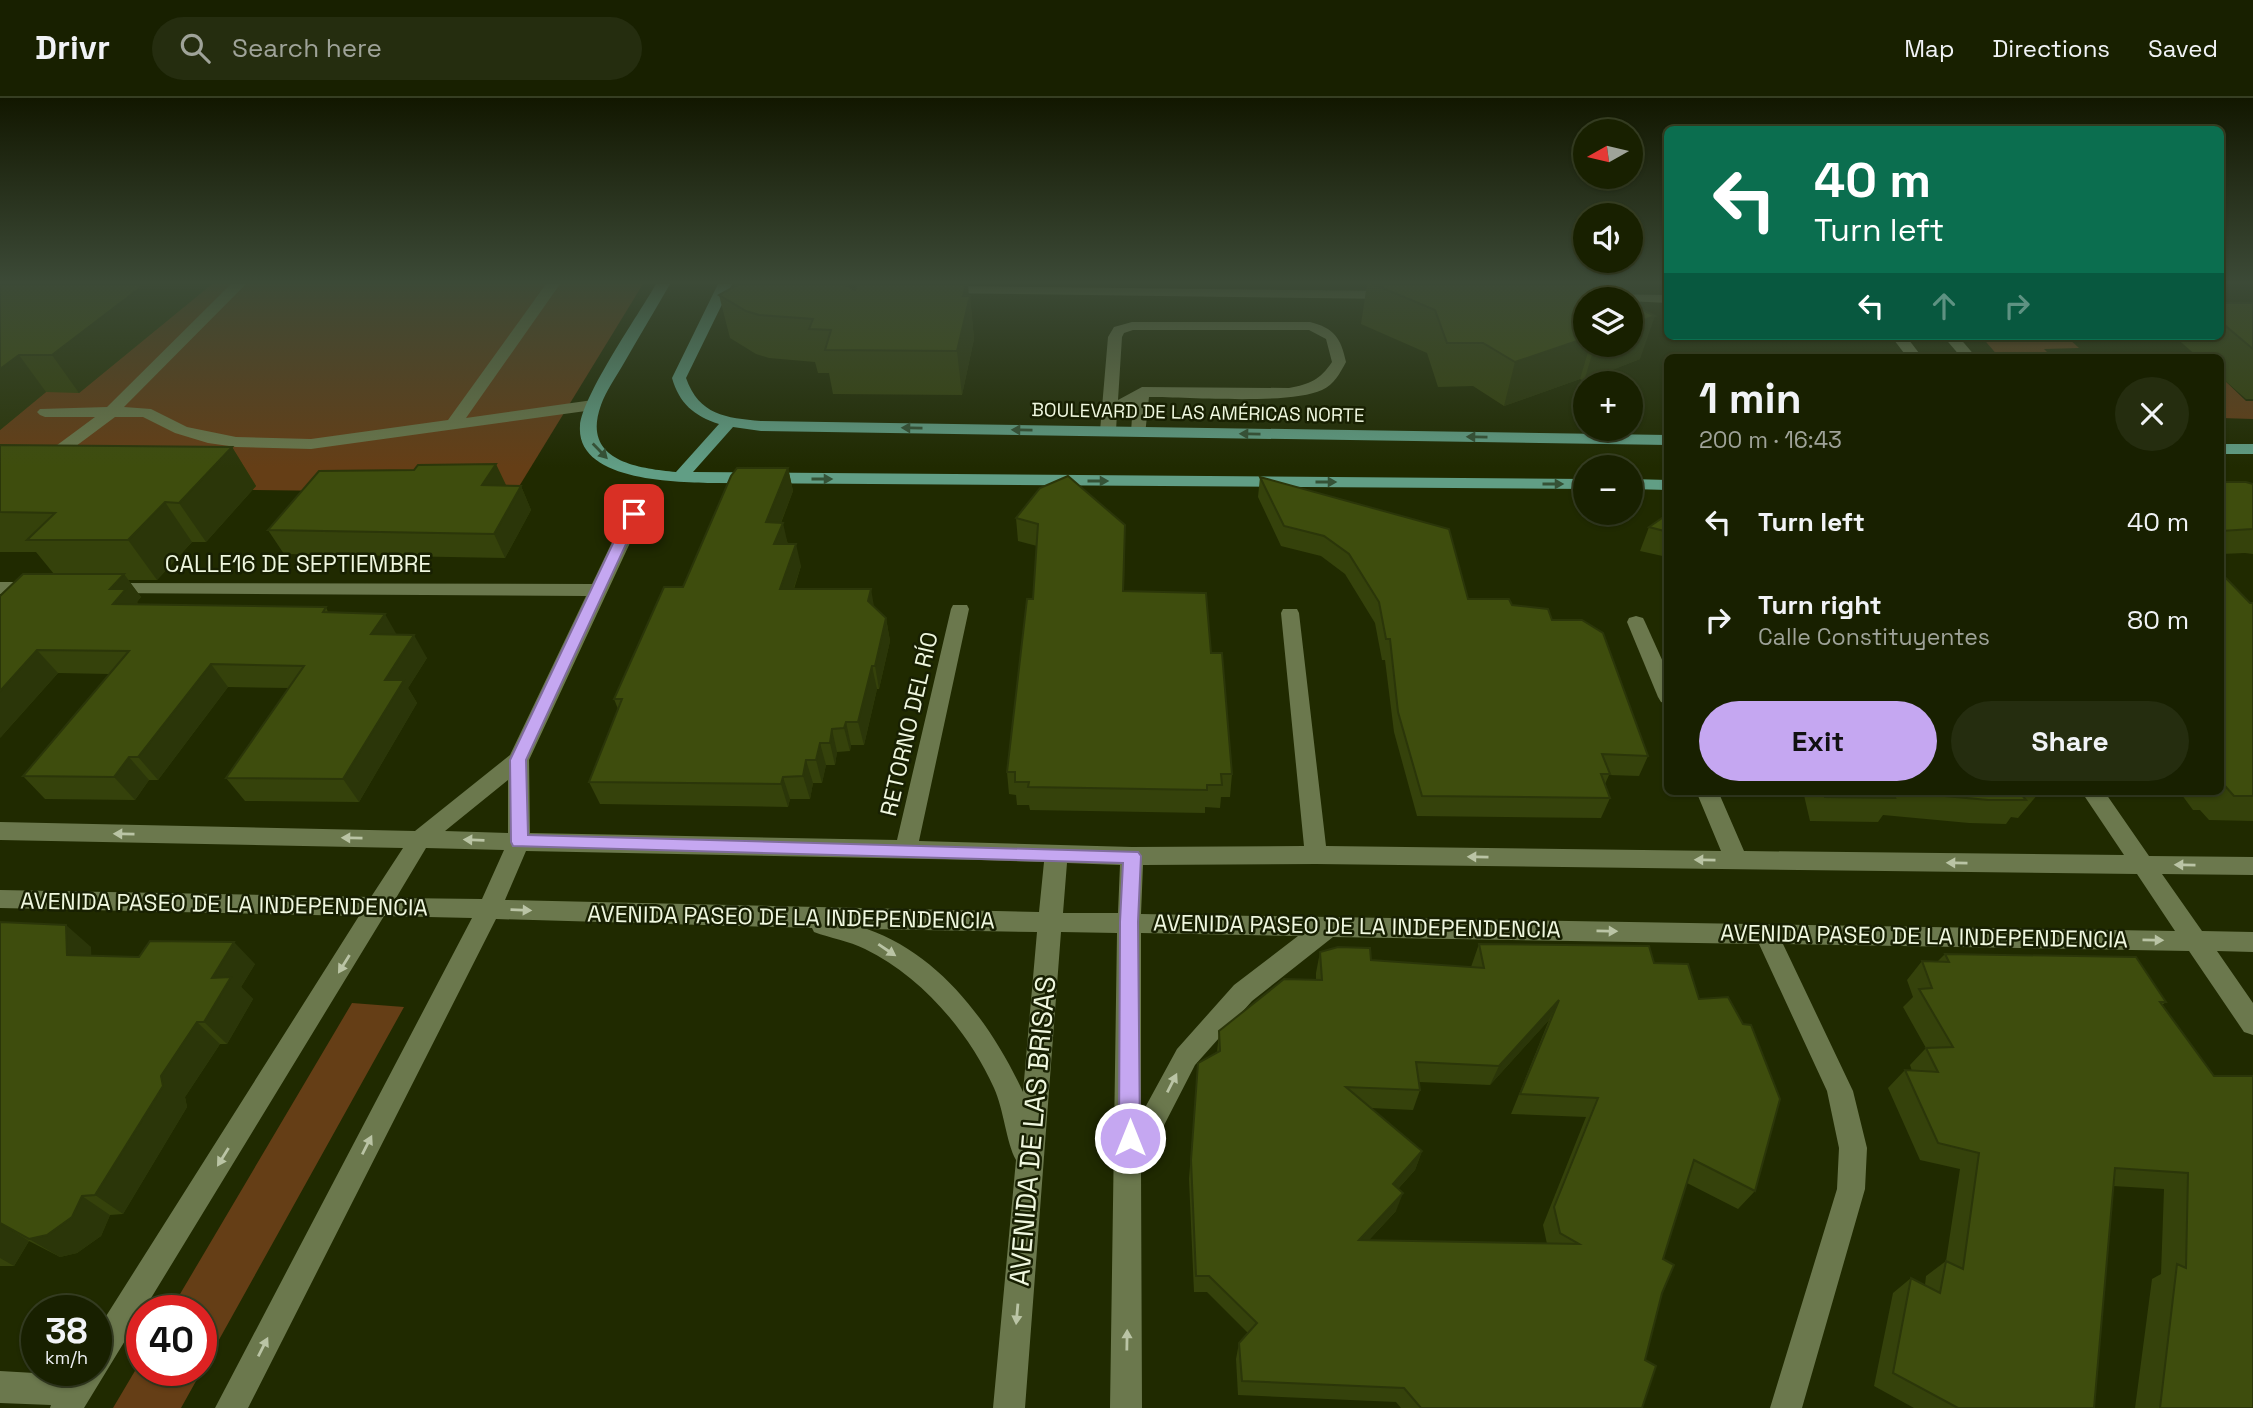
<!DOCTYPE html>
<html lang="en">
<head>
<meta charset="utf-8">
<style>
  :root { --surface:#182000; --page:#252d0f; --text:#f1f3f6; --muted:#9fa399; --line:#363e22; --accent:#c5a7f1 }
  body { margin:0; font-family:"Space Grotesk",sans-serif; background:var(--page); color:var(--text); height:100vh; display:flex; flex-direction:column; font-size:26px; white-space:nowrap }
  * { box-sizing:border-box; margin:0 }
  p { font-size:23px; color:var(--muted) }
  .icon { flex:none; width:38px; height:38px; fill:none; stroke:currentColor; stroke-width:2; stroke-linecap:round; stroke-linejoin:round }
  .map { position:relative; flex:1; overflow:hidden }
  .panel { position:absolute; left:1664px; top:256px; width:560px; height:441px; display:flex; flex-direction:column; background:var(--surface); border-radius:10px; box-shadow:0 2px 5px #0004,0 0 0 2px var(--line) }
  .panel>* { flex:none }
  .top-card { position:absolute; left:1664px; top:28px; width:560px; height:214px; border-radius:10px; box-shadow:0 2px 5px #0004,0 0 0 2px var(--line); background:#0b6e4f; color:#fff; overflow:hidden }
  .needle { width:46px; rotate:262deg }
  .buttons { position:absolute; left:1573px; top:21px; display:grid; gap:14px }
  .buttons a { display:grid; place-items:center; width:70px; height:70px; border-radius:50%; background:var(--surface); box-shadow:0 2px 5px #0004,0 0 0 2px var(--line); font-size:35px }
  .speed { position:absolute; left:21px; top:1197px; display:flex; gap:14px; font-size:35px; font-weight:700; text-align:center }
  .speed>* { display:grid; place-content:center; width:91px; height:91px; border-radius:50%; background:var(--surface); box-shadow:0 2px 5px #0004,0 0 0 2px var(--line); line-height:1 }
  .speed small { font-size:18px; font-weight:400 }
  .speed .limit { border:10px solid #d22; background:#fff; color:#111 }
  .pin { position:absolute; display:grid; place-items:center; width:60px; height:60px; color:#fff; margin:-30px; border-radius:14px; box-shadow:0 4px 10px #0006 }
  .me { position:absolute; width:77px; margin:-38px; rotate:0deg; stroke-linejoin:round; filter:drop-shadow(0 0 5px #0008) }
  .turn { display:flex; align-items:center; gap:24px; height:147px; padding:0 35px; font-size:32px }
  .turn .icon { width:91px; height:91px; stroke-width:2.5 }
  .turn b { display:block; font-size:49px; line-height:60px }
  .lanes { display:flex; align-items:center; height:66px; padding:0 35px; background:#0003; justify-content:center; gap:35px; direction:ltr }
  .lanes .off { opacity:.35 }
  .round { display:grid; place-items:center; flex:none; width:74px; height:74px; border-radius:37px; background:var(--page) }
  .overview { display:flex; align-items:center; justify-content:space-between; height:119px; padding:0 35px }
  h1 { font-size:42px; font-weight:800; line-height:52px }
  .cta { display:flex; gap:14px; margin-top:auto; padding:14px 35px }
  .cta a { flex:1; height:80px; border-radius:42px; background:var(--accent); color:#111; font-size:28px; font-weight:800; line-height:80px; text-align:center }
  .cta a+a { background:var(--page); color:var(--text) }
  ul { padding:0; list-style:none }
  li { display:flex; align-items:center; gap:21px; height:98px; padding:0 35px }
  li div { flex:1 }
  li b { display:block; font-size:26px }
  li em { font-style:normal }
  header { display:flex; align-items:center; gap:42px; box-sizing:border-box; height:98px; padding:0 35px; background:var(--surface); border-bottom:2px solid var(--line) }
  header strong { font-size:33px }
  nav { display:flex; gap:38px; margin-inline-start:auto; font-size:24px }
  .search { width:490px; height:63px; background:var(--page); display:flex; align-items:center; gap:18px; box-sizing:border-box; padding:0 24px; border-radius:38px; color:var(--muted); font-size:26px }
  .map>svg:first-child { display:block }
  .green { fill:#653e16 }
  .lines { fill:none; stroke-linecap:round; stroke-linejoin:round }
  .minor { fill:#6b784d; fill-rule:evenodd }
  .major { fill:#619e85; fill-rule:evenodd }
  .wall { fill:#35420b; fill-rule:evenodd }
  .shaded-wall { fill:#2b3609 }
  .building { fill:#3e4d0d; stroke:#2b3609; stroke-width:2; fill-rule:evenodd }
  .oneway { fill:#355236 }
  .oneway2 { fill:#bac4a5 }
  .route { fill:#c5a7f1; stroke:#806d9d; stroke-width:2 }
  .labels { text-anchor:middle; stroke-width:5; stroke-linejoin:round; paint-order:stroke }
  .far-street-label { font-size:19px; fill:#eff7df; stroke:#182002 }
  .street-label { font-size:23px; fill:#eff7df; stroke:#182002 }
  .near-street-label { font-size:28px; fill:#eff7df; stroke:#182002 }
</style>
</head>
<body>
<header>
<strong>Drivr</strong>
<div class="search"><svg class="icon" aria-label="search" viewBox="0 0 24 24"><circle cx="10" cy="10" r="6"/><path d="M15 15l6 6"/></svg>Search here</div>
<nav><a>Map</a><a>Directions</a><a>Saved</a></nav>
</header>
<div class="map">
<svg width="2253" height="1310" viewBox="0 0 2253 1310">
  <rect width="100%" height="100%" fill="#202a00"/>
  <g class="green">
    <path d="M0,186H643L515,395L0,389Z"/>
    <path d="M1981,238H2066L2079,250L2044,251L2052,259H1999Z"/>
    <path d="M2221,279L2246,303H2253V321L2221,320Z"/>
    <path d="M352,905L404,909L181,1310H113L142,1261V1272H201V1213H170Z"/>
  </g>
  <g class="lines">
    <g class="minor">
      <path d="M231,186H246L124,309L151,311L187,329L236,339L311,341L448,322L546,186H560L466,320L593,302L601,307L593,312L311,351L236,349L208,345L175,335L143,319H115L60,360L64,366L62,369H50L43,359L45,356L95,319H45L40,317L37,314L40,311L107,309Z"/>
      <path d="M942,188L1393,193L1400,197L1393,201L937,195L935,192Z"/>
      <path d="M1593,196L1668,197V205L1587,201L1588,197Z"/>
      <path d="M1132,224H1310C1334,230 1341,240 1346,264C1340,275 1334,287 1322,292C1290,307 1189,299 1149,299L1145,337H1133L1131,334L1133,305L1117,315L1116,333L1108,338L1100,333L1108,239L1114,229ZM1133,232H1309L1326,241L1332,264C1320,282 1310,286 1289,290L1142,289L1118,302L1122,239L1124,235Z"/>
      <path d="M1891,238H1906L1922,259H1907Z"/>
      <path d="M1943,238H1958L1976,259H1961Z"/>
      <path d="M634,412L643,417L529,662L530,735L897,742L951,511L953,507H967L969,511L919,743L1132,749L1304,748L1281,515L1283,511H1297L1299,515L1326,748L1721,753L1696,693H1718L1744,753L2124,757L2081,693H2104L2149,758L2253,759V777L2162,776L2202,833L2253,834V854L2217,853L2253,905V937L2244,934L2189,853L1783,846L1853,993L1867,1050L1865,1091L1802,1310H1770L1837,1091L1839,1050L1827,993L1759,846L1333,839L1252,903L1195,967L1141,1072L1142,1310H1110L1117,835L1061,834L1025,1310H993L1016,1062C1006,1044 1004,1012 994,990C969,934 921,878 865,851C849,843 830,840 814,834L812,830L496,821L248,1310H215L472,820L384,818L84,1310H50L51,1307L0,1305V1273L69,1277L72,1272H96V1234L359,818L0,810V792L371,799L403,750L0,742V724L415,733L510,657L586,498L105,495L96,489L99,485L592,486L625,417ZM508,682V735L445,733ZM426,750L504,752L482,801L396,800ZM526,753L979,762L1044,764L1039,814L505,802ZM1067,765L1120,767L1118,815H1063ZM1316,766L2137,776L2175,833L1141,816L1143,767ZM867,831L1037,834L1023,994C992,927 940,856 867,831ZM1141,835L1298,838L1234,887L1177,951L1141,1017Z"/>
      <path d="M0,484H34L43,490L34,496H0Z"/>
      <path d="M1636,518L1643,520L1645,524L1668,575V606L1661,604L1658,599L1627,524L1629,520Z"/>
    </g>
    <g class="major">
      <path d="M656,186H670C655,212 639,239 624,265C616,279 606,293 601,307C581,362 635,370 676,374L719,326C694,318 679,305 672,280L718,186H732L686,280C699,317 726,320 761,323L1668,337V347L761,333L733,329L693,374L1586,381V391L715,385C679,384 576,384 580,328C582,298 639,216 656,186Z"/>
      <rect x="2221" y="346" width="32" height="10"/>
      <path d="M1631,381L1668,382V392L1631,391Z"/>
    </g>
  </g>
  <g class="wall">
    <path d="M0,186H212L79,295L46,294L0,332Z"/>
    <path d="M1367,186H1594L1586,247H1631L1640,261L1584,283L1580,281L1504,308L1473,288L1438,289L1427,255L1361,226Z"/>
    <path d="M719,197L970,198L974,241L962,297L833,296L829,275H818L815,264L769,260L756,256L730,240Z"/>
    <path d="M2221,205H2253V301H2246L2221,279V259H2198L2174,238H2221Z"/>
    <path d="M0,347L232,349L256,388L206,444H192L157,482H128L141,499L137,504L138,506L326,509L328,514L397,536L427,560L408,590L417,605L359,704L245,703L226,680L289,590L228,589L158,682H149L135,702L45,701L23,678L109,576L58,575L0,640L54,476L36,454H0Z"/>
    <path d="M788,370L793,393L781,425L788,446L801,468L794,491L874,509L886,520L890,543L879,591H877L864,647H851L850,653L837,654L835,667H826L822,685H813L810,701H790L788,709L600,706L589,684L618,611L614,601L683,489Z"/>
    <path d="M414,372L506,387L521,388L531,412L505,460L284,456L268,432Z"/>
    <path d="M1260,379L1468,501L1512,507L1552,522L1648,658L1639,678L1609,677L1605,686L1610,700L1601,720L1417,718L1394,634L1385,562H1382L1375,525L1345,476L1321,458L1281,448L1258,399Z"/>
    <path d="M2221,384L2253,386V456L2245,455L2221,456Z"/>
    <path d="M1668,416V476L1662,472L1667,459L1640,453L1649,429Z"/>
    <path d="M1016,420L1125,427L1124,493L1211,555L1232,676L1230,699H1221L1220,710L1205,709V715L1030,712L1029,707H1017L1016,697L1009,696L1007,674L1033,501L1037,448L1018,443Z"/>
    <path d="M2221,475L2250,505H2253V723L2209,722L2200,712H2193L2179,693H2221Z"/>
    <path d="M1803,693H2036L2038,696L2018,720L2011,719L2006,726L1969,725L1883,717L1878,724L1810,723Z"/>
    <path d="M0,824L91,849V858L255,866L241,889L253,901L227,946H220L185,999L187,1009L123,1116L110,1117L101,1138L77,1155L60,1159L29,1143L14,1168H0Z"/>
    <path d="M1479,846L1654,865L1755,1093L1738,1111L1687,1085L1663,1161L1662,1195L1645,1262L1642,1310H1401L1396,1304L1238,1297L1236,1261L1239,1245L1248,1235L1207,1194H1194L1189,1081L1198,965L1217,955L1219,933L1316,881V875L1320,854L1371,862L1471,869ZM1549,922L1511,1016L1586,1019L1543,1127L1547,1146L1369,1142L1396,1113L1398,1091L1415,1072L1422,1053L1371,1010L1413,1012L1420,992L1419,984L1490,987Z"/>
    <path d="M1945,856L2166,904L2162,907L2253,1310H2135L2152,1181L2161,1176L2164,1091L2113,1088L2094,1310H1914L1874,1288L1893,1195L1911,1180L1925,1187L1926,1178L1946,1163L1960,1071L1920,1062L1888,990L1905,972L1912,973L1910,967L1926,950L1903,909L1913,899L1907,882L1922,863L1937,864Z"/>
  </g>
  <g class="shaded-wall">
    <path d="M145,186H212L79,295L52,257Z"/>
    <path d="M966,186H968L969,200L970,198L974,241L962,297L957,253L963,198Z"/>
    <path d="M1655,218L1640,261L1584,283L1595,247H1631V227Z"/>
    <path d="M1586,240V247H1590L1580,281L1504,308L1515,264Z"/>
    <path d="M19,257L46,294L0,332V271Z"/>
    <path d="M232,349L256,388L206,444L179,405Z"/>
    <path d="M496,366L507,389L482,387Z"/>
    <path d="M788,370L793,393L772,447L766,424Z"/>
    <path d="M521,388L531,412L505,460L494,436Z"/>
    <path d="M165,404L192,444L157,482L128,442Z"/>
    <path d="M783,425L788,447L774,446Z"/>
    <path d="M796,446L801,468L786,513L780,491Z"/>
    <path d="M124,476L141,499L137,504L144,514L113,506L110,491Z"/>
    <path d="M871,491L875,514L868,503Z"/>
    <path d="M385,516L398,539L371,536Z"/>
    <path d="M886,520L890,543L879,591L875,568Z"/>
    <path d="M414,537L427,560L408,590L417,605L359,704L343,681L385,582Z"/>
    <path d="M37,552L58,575L0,640V593Z"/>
    <path d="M211,566L228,589L158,682L138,659Z"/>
    <path d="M872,568L877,591L864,647L858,624Z"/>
    <path d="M846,624L851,647L850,653L844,630Z"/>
    <path d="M832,631L837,654L835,667L830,645Z"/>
    <path d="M820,645L826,667L822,685L816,662Z"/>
    <path d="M129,659L149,682L135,702L114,679Z"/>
    <path d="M806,662L813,685L810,701L803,678Z"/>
    <path d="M783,679L790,701L788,709L781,686Z"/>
    <path d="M66,827L91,849L92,879L67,857Z"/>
    <path d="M234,844L255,866L241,889L253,901L227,946L204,924L212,880Z"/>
    <path d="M1559,902L1549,922L1490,987L1499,968Z"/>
    <path d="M197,924L220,946L185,999L187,1009L123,1116L95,1097L161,978Z"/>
    <path d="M1422,1053L1415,1072L1386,1104L1393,1086Z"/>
    <path d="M1403,1095L1396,1113L1353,1159L1359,1142Z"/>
    <path d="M82,1098L110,1117L101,1138L77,1155L60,1159L29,1141Z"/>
    <path d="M0,1125L29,1143L14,1168L0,1160Z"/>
  </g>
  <g class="building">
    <path d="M0,186H145L52,257H19L0,271Z"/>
    <path d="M739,186H843L855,192L857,186H966L963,198H970L957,253L825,252L831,232L809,231L813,221L759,217L746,213L719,197Z"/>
    <path d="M1373,186H1594L1623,201H1586V240L1515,264L1483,245H1447L1435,212Z"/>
    <path d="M2221,205H2253V251L2221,224Z"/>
    <path d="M1631,206L1655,218L1631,227Z"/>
    <path d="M0,347L232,349L179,405L165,404L128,442H27L55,415L0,414Z"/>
    <path d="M496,366L482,387L521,388L494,436L268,432L319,373L414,372L418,367Z"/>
    <path d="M737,370H788L766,424L783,425L774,446H796L780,491H871L868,503L886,520L875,568H872L858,624H846L844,630L832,631L830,645H820L816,662H806L803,678L783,679L781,686L589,684L622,601H614L664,489H683L731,378Z"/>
    <path d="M1068,378L1125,427L1123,493L1206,495L1211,555H1222L1232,676H1221L1222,687H1207V692L1028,689L1029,684H1015V674H1007L1027,501H1033L1038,426L1016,420L1040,390Z"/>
    <path d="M1260,379L1449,431L1468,501H1509L1512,507L1548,511L1552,522H1582L1603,535L1648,658L1602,656L1610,676H1601L1610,700L1422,698L1398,614L1390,541H1386L1379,504L1349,456L1324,438L1284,428Z"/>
    <path d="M2221,384H2246L2253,386V431L2221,433Z"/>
    <path d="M1668,416V434L1649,429Z"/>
    <path d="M2221,475L2250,505H2253V698H2234L2225,688L2221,687Z"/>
    <path d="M23,476H124L110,491H126L113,506L326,509L323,514L385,516L371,536L414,537L385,582H404L343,681L226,680L304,568L211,566L138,659H129L114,679L23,678L129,553L37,552L0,593V498Z"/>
    <path d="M1824,693H2036L2038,696H2021L2026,702H1988L1891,693L1895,700L1825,699Z"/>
    <path d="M0,824L66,827L67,857L139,859L150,843L234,844L212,880L231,879L204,924H197L161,978L163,988L95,1097L82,1098L72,1119L47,1137L29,1141L0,1125Z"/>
    <path d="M1479,846L1649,848L1654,865L1688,866L1699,901L1728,899L1743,926L1751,927L1780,1001L1755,1093L1694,1062L1663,1161L1674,1167L1662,1195L1645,1262L1656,1268L1642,1310H1421L1404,1290L1242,1283L1239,1245L1257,1225L1209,1178H1196L1191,1062L1198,965L1220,953L1219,933L1284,881L1322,882L1320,854L1338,849L1370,850L1371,862L1484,870ZM1559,902L1520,996L1598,1000L1554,1109L1560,1135L1579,1146L1359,1142L1403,1095L1393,1086L1422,1053L1346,989L1420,992L1416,964L1499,968Z"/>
    <path d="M1945,856L2136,859L2166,904H2160L2214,978H2253V1310H2160L2177,1166L2186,1170L2188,1075L2115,1070L2094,1310H1958L1893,1275L1911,1180L1940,1195L1946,1163L1963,1171L1979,1055L1938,1045L1905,972L1938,974L1926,950L1953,949L1919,891L1932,890L1922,863L1949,864Z"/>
  </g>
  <defs><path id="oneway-solid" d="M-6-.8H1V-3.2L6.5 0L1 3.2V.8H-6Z" transform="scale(1.75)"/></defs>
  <g class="oneway">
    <use href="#oneway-solid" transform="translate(912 330) rotate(-179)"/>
    <use href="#oneway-solid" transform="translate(1022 332) rotate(-179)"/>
    <use href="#oneway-solid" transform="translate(1250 336) rotate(-179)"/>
    <use href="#oneway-solid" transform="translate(1477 339) rotate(-179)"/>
    <use href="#oneway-solid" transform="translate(600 353) rotate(46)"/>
    <use href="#oneway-solid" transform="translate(822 381)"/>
    <use href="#oneway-solid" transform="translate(1098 383)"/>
    <use href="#oneway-solid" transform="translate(1326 384)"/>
    <use href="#oneway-solid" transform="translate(1553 386)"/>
  </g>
  <g class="oneway2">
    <use href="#oneway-solid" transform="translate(124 736) rotate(-179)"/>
    <use href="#oneway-solid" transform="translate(352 740) rotate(-179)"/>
    <use href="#oneway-solid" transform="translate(474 742) rotate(-178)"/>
    <use href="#oneway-solid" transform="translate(1478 759) rotate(-179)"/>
    <use href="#oneway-solid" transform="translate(1705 762) rotate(-179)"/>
    <use href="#oneway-solid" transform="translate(1957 765) rotate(-179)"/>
    <use href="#oneway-solid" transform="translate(2185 767) rotate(-179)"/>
    <use href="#oneway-solid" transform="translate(521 812) rotate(2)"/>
    <use href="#oneway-solid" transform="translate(1607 833) rotate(1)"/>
    <use href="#oneway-solid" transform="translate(2153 842) rotate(1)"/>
    <use href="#oneway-solid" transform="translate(887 852) rotate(34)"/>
    <use href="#oneway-solid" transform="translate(344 866) rotate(122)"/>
    <use href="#oneway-solid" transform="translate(1172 985) rotate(-63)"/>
    <use href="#oneway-solid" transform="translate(367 1047) rotate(-63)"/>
    <use href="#oneway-solid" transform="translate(223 1059) rotate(122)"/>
    <use href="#oneway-solid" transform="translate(1017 1216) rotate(95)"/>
    <use href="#oneway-solid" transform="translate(1127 1242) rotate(-89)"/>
    <use href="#oneway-solid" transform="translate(263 1249) rotate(-63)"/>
  </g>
  <linearGradient id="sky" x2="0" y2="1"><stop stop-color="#121700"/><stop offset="0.5" stop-color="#3c4a37"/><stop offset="1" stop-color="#3c4a37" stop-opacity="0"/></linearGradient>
  <rect width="2253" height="369" fill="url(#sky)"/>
  <path class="route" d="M634,413L640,416L526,662L528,737L1138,754L1141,758L1138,824L1140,1040L1137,1047L1130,1050L1122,1047L1119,1040L1120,824L1123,765L513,748L511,744L510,662L627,416Z"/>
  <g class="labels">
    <g class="far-street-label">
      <text transform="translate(1198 314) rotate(1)" y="7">BOULEVARD DE LAS AMÉRICAS NORTE</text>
    </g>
    <g class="street-label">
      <text x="298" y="474">CALLE16 DE SEPTIEMBRE</text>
      <text transform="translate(909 626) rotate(-77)" y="8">RETORNO DEL RÍO</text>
      <text transform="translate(224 806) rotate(1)" y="8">AVENIDA PASEO DE LA INDEPENDENCIA</text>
      <text transform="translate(791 819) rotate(1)" y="8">AVENIDA PASEO DE LA INDEPENDENCIA</text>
      <text transform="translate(1357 828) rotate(1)" y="8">AVENIDA PASEO DE LA INDEPENDENCIA</text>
      <text transform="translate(1924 838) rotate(1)" y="8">AVENIDA PASEO DE LA INDEPENDENCIA</text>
    </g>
    <g class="near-street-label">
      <text transform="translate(1032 1033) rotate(-85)" y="10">AVENIDA DE LAS BRISAS</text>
    </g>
  </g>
</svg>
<div class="buttons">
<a><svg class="needle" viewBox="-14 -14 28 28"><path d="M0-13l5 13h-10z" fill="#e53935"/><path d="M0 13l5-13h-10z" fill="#9fa399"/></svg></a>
<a><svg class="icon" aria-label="sound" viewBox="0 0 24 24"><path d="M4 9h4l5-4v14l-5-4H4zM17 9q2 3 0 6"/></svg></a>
<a><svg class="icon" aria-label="layers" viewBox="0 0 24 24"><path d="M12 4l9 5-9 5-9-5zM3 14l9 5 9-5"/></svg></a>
<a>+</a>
<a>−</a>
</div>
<div class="speed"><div>38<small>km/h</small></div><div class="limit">40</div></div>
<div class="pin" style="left:634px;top:416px;background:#d93025"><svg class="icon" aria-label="arrive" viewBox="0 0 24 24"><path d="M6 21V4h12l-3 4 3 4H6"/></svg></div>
<svg class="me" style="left:1130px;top:1040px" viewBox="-20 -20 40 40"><circle r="17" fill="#c5a7f1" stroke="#fff" stroke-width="3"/><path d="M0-11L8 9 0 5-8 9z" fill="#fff"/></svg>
<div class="top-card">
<div class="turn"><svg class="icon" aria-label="left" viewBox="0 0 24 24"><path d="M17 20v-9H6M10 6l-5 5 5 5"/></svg><div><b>40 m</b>Turn left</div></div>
<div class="lanes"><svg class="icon" aria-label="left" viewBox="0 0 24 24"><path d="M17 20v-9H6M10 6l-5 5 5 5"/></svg><svg class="icon off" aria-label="ahead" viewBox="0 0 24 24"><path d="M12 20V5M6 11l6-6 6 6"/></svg><svg class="icon off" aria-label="right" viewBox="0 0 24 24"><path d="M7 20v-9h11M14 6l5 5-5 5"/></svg></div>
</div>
<section class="panel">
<div class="overview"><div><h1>1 min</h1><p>200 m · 16:43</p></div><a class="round"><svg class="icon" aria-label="close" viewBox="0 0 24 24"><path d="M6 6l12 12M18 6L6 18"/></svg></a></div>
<ul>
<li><svg class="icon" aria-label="left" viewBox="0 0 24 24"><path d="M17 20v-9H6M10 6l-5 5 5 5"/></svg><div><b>Turn left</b></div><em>40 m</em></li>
<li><svg class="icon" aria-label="right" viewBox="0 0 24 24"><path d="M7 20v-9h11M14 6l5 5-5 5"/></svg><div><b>Turn right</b><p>Calle Constituyentes</p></div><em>80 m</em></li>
</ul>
<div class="cta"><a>Exit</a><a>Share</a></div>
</section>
</div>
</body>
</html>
